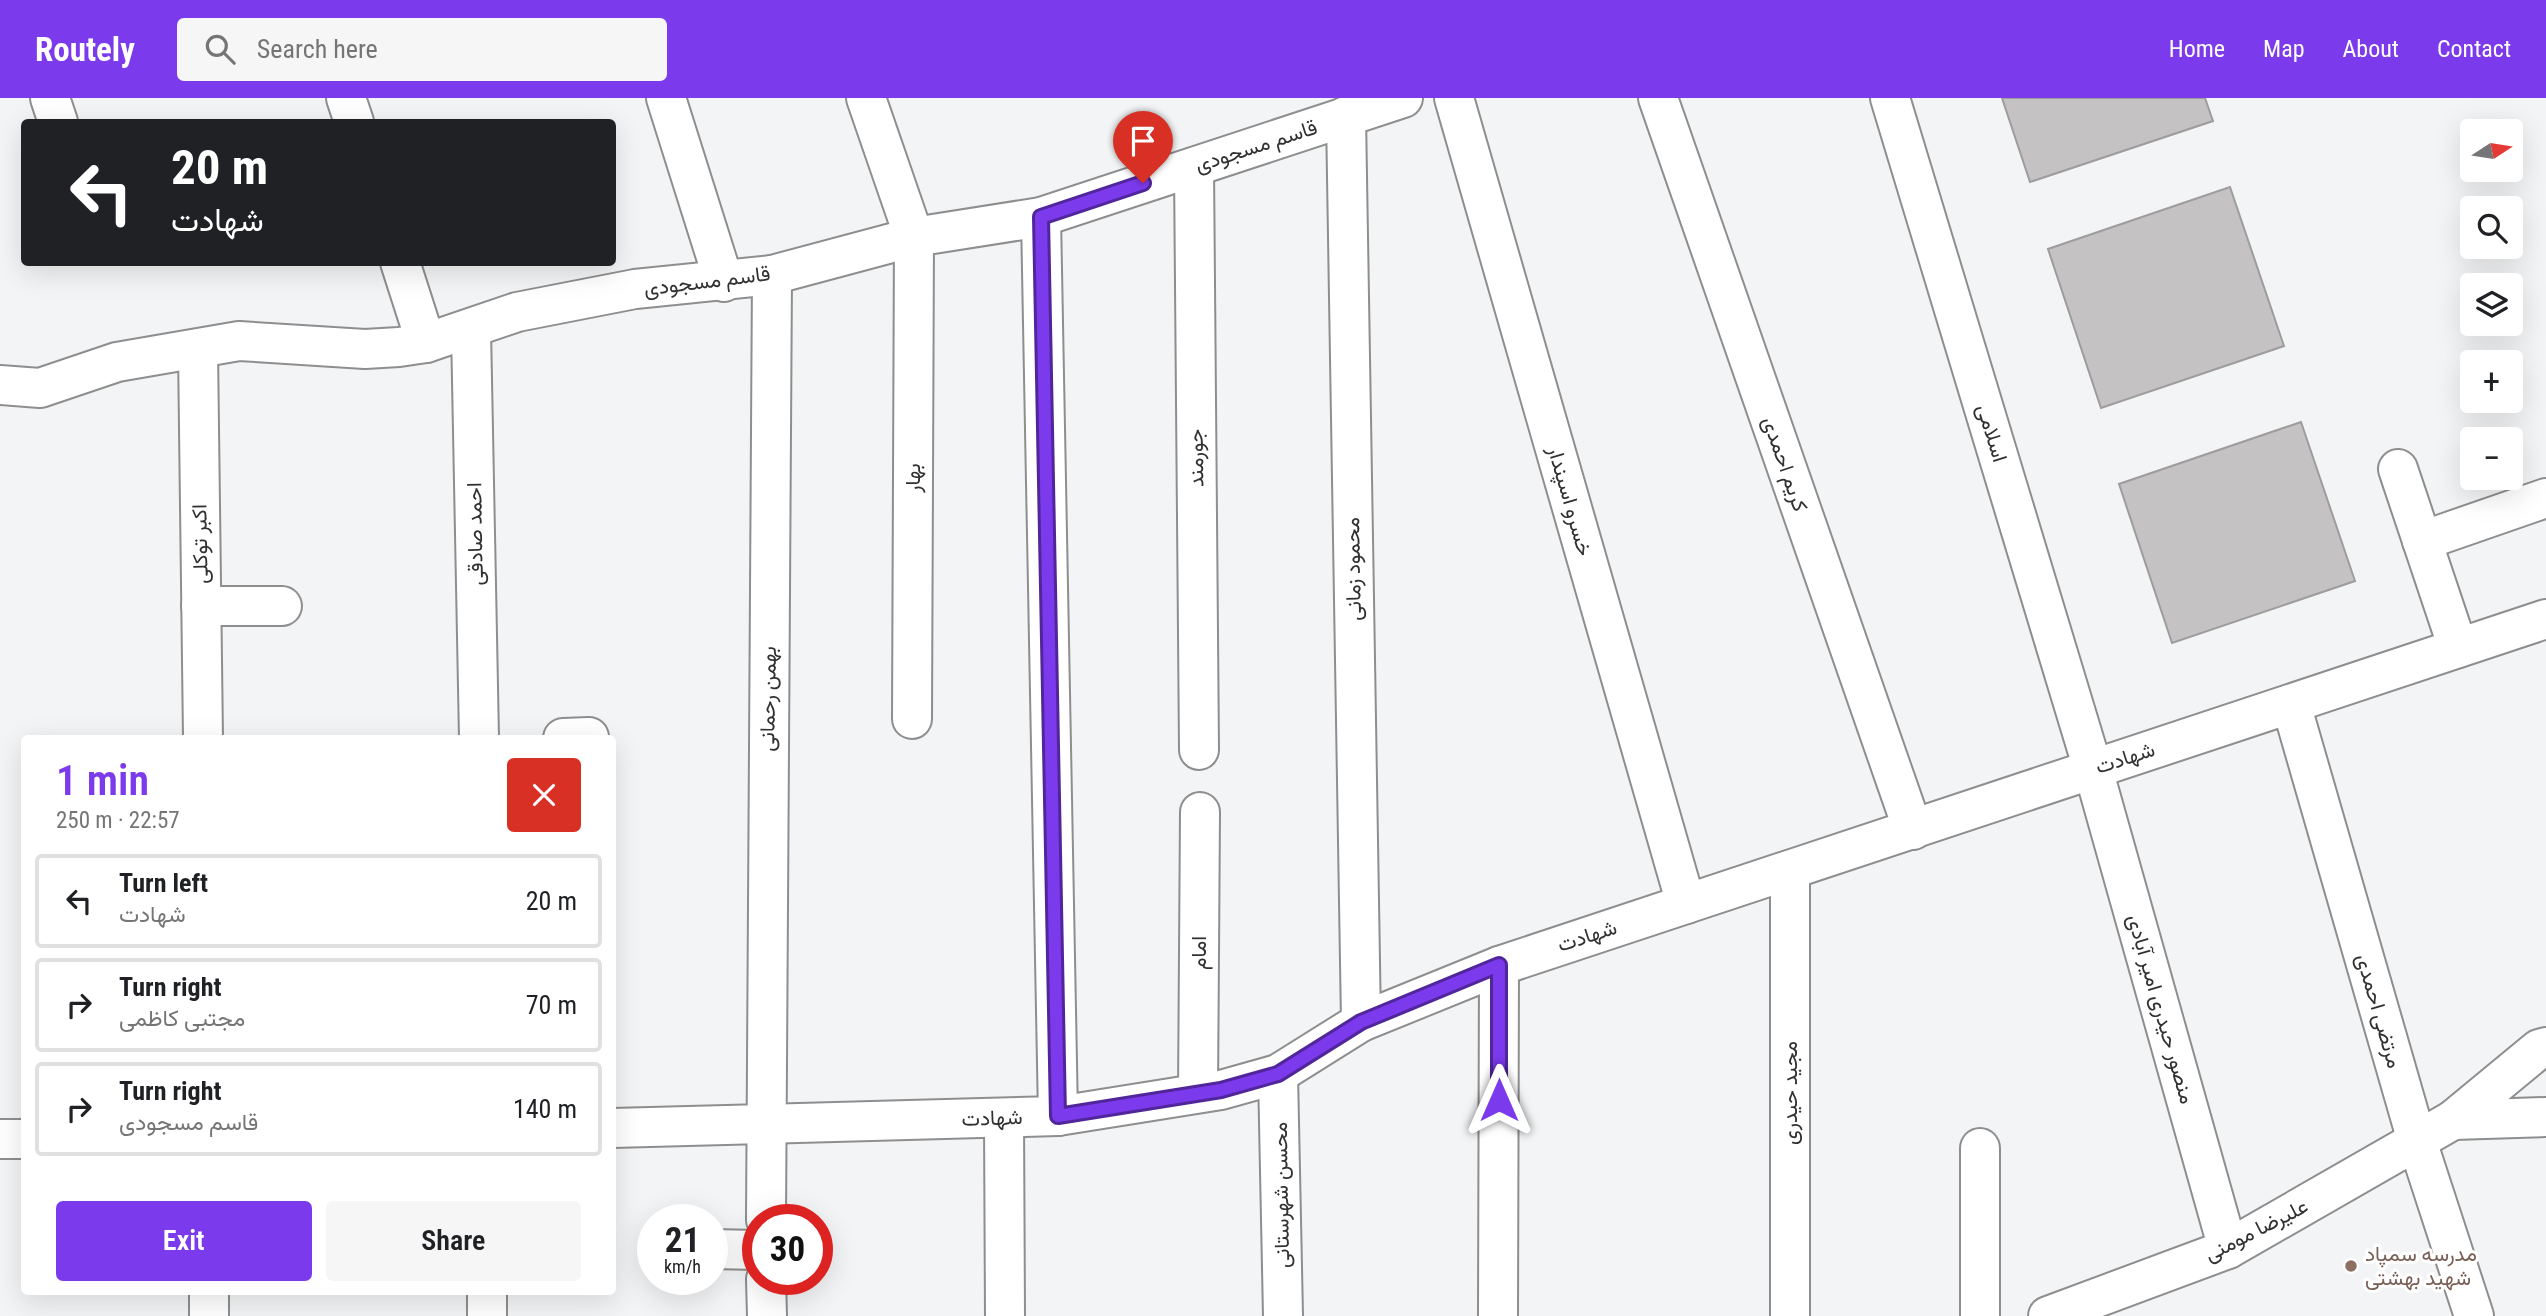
<!DOCTYPE html>
<html lang="en">
<head>
<meta charset="utf-8">
<style>
  :root { --surface:#fff; --page:#f6f6f6; --text:#202124; --muted:#757577; --line:#e0e0e0; --accent:#7c3aed }
  body { margin:0; font-family:"Roboto Condensed",Vazirmatn,sans-serif; background:var(--page); color:var(--text); height:100vh; display:flex; flex-direction:column; font-size:26px; white-space:nowrap }
  * { box-sizing:border-box; margin:0 }
  p { font-size:23px; color:var(--muted) }
  .icon { flex:none; width:38px; height:38px; fill:none; stroke:currentColor; stroke-width:2; stroke-linecap:round; stroke-linejoin:round }
  .map { position:relative; flex:1; overflow:hidden }
  .sheet { position:absolute; left:21px; top:637px; width:595px; height:560px; display:flex; flex-direction:column; background:var(--surface); border-radius:7px; box-shadow:0 7px 28px #0002 }
  .sheet>* { flex:none }
  .hud { position:absolute; left:21px; top:21px; width:595px; height:147px; border-radius:7px; box-shadow:0 7px 28px #0002; background:#202124; color:#fff; overflow:hidden }
  .needle { width:46px; rotate:78deg }
  .controls { position:absolute; left:2460px; top:21px; display:grid; gap:14px }
  .controls a { display:grid; place-items:center; width:63px; height:63px; border-radius:7px; background:var(--surface); box-shadow:0 7px 28px #0002; font-size:35px }
  .speed { position:absolute; left:637px; top:1106px; display:flex; gap:14px; font-size:35px; font-weight:700; text-align:center }
  .speed>* { display:grid; place-content:center; width:91px; height:91px; border-radius:50%; background:var(--surface); box-shadow:0 7px 28px #0002; line-height:1 }
  .speed small { font-size:18px; font-weight:400 }
  .speed .limit { border:10px solid #d22; background:#fff; color:#111 }
  .pin { position:absolute; display:grid; place-items:center; width:60px; height:60px; color:#fff; margin:-72px -30px; border-radius:50% 50% 50% 0; rotate:-45deg; box-shadow:0 0 7px #0007 }
  .pin .icon { rotate:45deg }
  .me { position:absolute; width:77px; margin:-38px; rotate:0deg; stroke-linejoin:round; filter:drop-shadow(0 0 5px #0008) }
  .turn { display:flex; align-items:center; gap:24px; height:147px; padding:0 35px; font-size:32px }
  .turn .icon { width:91px; height:91px; stroke-width:2.5 }
  .turn b { display:block; font-size:49px; line-height:60px }
  .round { display:grid; place-items:center; flex:none; width:74px; height:74px; border-radius:7px; background:var(--page) }
  .headline { display:flex; align-items:center; justify-content:space-between; height:119px; padding:0 35px }
  h1 { font-size:42px; font-weight:600; line-height:52px; color:var(--accent) }
  .primary-button { display:flex; gap:14px; margin-top:auto; padding:14px 35px }
  .primary-button a { flex:1; height:80px; border-radius:7px; background:var(--accent); color:#fff; font-size:28px; font-weight:600; line-height:80px; text-align:center }
  .primary-button a+a { background:var(--page); color:var(--text) }
  ul { padding:0; list-style:none }
  li { display:flex; align-items:center; gap:21px; height:94px; margin:0 14px 10px; padding:0 21px; border:4px solid var(--line); border-radius:7px }
  li div { flex:1 }
  li b { display:block; font-size:26px }
  li em { font-style:normal }
  header { display:flex; align-items:center; gap:42px; box-sizing:border-box; height:98px; padding:0 35px; background:var(--accent); color:#fff }
  header strong { font-size:33px }
  nav { display:flex; gap:38px; margin-inline-start:auto; font-size:24px }
  .search { width:490px; height:63px; background:var(--page); display:flex; align-items:center; gap:18px; box-sizing:border-box; padding:0 24px; border-radius:7px; color:var(--muted); font-size:26px }
  .map>svg:first-child { display:block }
  .building { fill:#c4c2c2; stroke:#9e9c9c; stroke-width:2 }
  .lines { fill:none; stroke-linecap:round; stroke-linejoin:round }
  .street-casing { stroke:#8e8e8f; stroke-width:42 }
  .secondary-casing { stroke:#8e8e8f; stroke-width:42 }
  .street { stroke:#fff; stroke-width:38 }
  .secondary { stroke:#fff; stroke-width:38 }
  .route-casing { stroke:#51269a; stroke-width:18 }
  .route { stroke:#7c3aed; stroke-width:12 }
  .education-dot { fill:#8d6e63; stroke:#fff; stroke-width:2.5 }
  .labels { text-anchor:middle; stroke-width:6; stroke-linejoin:round; paint-order:stroke }
  .street-label { font-size:21px; fill:#313132; stroke:#fff }
  .education-label { font-size:21px; fill:#785e54; stroke:#fff; text-anchor:start }
</style>
</head>
<body>
<header>
<strong>Routely</strong>
<div class="search"><svg class="icon" aria-label="search" viewBox="0 0 24 24"><circle cx="10" cy="10" r="6"/><path d="M15 15l6 6"/></svg>Search here</div>
<nav><a>Home</a><a>Map</a><a>About</a><a>Contact</a></nav>
</header>
<div class="map">
<svg width="2546" height="1218" viewBox="0 0 2546 1218">
  <rect width="100%" height="100%" fill="#f3f4f5"/>
  <g class="building">
    <path d="M2002,0H2205L2213,23L2030,84Z"/>
    <path d="M2230,89L2284,248L2101,310L2048,151Z"/>
    <path d="M2301,324L2355,483L2172,545L2119,386Z"/>
  </g>
  <g class="lines">
    <defs>
      <g id="street">
        <path d="M50,0L58,24"/>
        <path d="M346,0L354,24"/>
        <path d="M666,0L724,184"/>
        <path d="M866,0L914,139L912,621"/>
        <path d="M1454,0L1686,806"/>
        <path d="M1658,0L1913,732"/>
        <path d="M1890,0L2093,671L2228,1151"/>
        <path d="M1346,18L1361,924"/>
        <path d="M1194,69L1199,652"/>
        <path d="M1041,119L1058,1018"/>
        <path d="M400,164L426,245"/>
        <path d="M471,231L479,640"/>
        <path d="M198,252L203,640"/>
        <path d="M0,287L40,290L117,264L239,243L365,251L399,249L426,245L517,214L635,191L772,177L914,139L1041,119L1403,0"/>
        <path d="M2398,371L2458,550"/>
        <path d="M2422,443L2546,400"/>
        <path d="M201,508H282"/>
        <path d="M2291,606L2417,1043L2474,1218"/>
        <path d="M563,640L589,639"/>
        <path d="M1790,772V1218"/>
        <path d="M2546,949L2539,951L2453,1022L2546,1019"/>
        <path d="M1278,976L1283,1218"/>
        <path d="M1198,995L1200,714"/>
        <path d="M1004,1020L1005,1218"/>
        <path d="M1980,1050V1218"/>
        <path d="M766,1122L772,177"/>
        <path d="M712,1151L758,1152"/>
        <path d="M766,1181L767,1218"/>
        <path d="M209,1194V1218"/>
        <path d="M487,1218V1194"/>
        <path d="M1498,1218L1499,868"/>
        <path d="M2048,1218L2228,1151L2453,1022"/>
      </g>
      <g id="secondary">
        <path d="M612,1030L1058,1018L1221,992L1278,976L1361,924L1499,868L2546,521"/>
        <path d="M0,1041H24"/>
      </g>
    </defs>
    <use href="#street" class="street-casing"/>
    <use href="#secondary" class="secondary-casing"/>
    <use href="#street" class="street"/>
    <use href="#secondary" class="secondary"/>
  </g>
  <g class="lines">
    <defs>
      <path id="route" d="M1143,85L1041,119L1058,1018L1221,992L1278,976L1361,924L1499,867V1002"/>
    </defs>
    <use href="#route" class="route-casing"/>
    <use href="#route" class="route"/>
  </g>
  <circle class="education-dot" cx="2351" cy="1168" r="7"/>
  <g class="labels">
    <g class="street-label">
      <text transform="translate(1256 48) rotate(-18)" y="7">قاسم مسجودی</text>
      <text transform="translate(707 183) rotate(-7)" y="7">قاسم مسجودی</text>
      <text transform="translate(1992 335) rotate(73)" y="7">اسلامی</text>
      <text transform="translate(1196 360) rotate(-91)" y="7">جورمند</text>
      <text transform="translate(1785 366) rotate(71)" y="7">کریم احمدی</text>
      <text transform="translate(913 380) rotate(-90)" y="7">بهار</text>
      <text transform="translate(1570 403) rotate(74)" y="7">خسرو اسپندار</text>
      <text transform="translate(475 436) rotate(-91)" y="7">احمد صادقی</text>
      <text transform="translate(200 446) rotate(-91)" y="7">اکبر توکلی</text>
      <text transform="translate(1353 471) rotate(-91)" y="7">محمود زمانی</text>
      <text transform="translate(768 601) rotate(-89)" y="7">بهمن رحمانی</text>
      <text transform="translate(2125 660) rotate(-18)" y="7">شهادت</text>
      <text transform="translate(1587 838) rotate(-18)" y="7">شهادت</text>
      <text transform="translate(1199 855) rotate(-90)" y="7">امام</text>
      <text transform="translate(2161 911) rotate(74)" y="7">منصور حیدری امیر آبادی</text>
      <text transform="translate(2379 913) rotate(74)" y="7">مرتضی احمدی</text>
      <text transform="translate(1790 995) rotate(-90)" y="7">مجید حیدری</text>
      <text transform="translate(992 1020) rotate(-2)" y="7">شهادت</text>
      <text transform="translate(1281 1097) rotate(-91)" y="7">محسن شهرستانی</text>
      <text transform="translate(2256 1132) rotate(-27)" y="7">علیرضا مومنی</text>
    </g>
    <g class="education-label">
      <text x="2365" y="1163">مدرسه سمپاد<tspan x="2365" dy="24">شهید بهشتی</tspan></text>
    </g>
  </g>
</svg>
<div class="controls">
<a><svg class="needle" viewBox="-14 -14 28 28"><path d="M0-13l5 13h-10z" fill="#e53935"/><path d="M0 13l5-13h-10z" fill="#757577"/></svg></a>
<a><svg class="icon" aria-label="search" viewBox="0 0 24 24"><circle cx="10" cy="10" r="6"/><path d="M15 15l6 6"/></svg></a>
<a><svg class="icon" aria-label="layers" viewBox="0 0 24 24"><path d="M12 4l9 5-9 5-9-5zM3 14l9 5 9-5"/></svg></a>
<a>+</a>
<a>−</a>
</div>
<div class="speed"><div>21<small>km/h</small></div><div class="limit">30</div></div>
<div class="pin" style="left:1143px;top:85px;background:#d93025"><svg class="icon" aria-label="arrive" viewBox="0 0 24 24"><path d="M6 21V4h12l-3 4 3 4H6"/></svg></div>
<svg class="me" style="left:1499px;top:1002px" viewBox="-20 -20 40 40"><path d="M0-17L14 15 0 8-14 15z" fill="#7c3aed" stroke="#fff" stroke-width="4"/></svg>
<div class="hud">
<div class="turn"><svg class="icon" aria-label="left" viewBox="0 0 24 24"><path d="M17 20v-9H6M10 6l-5 5 5 5"/></svg><div><b>20 m</b>شهادت</div></div>
</div>
<section class="sheet">
<div class="headline"><div><h1>1 min</h1><p>250 m · 22:57</p></div><a class="round" style="background:#d93025;color:#fff"><svg class="icon" aria-label="close" viewBox="0 0 24 24"><path d="M6 6l12 12M18 6L6 18"/></svg></a></div>
<ul>
<li><svg class="icon" aria-label="left" viewBox="0 0 24 24"><path d="M17 20v-9H6M10 6l-5 5 5 5"/></svg><div><b>Turn left</b><p>شهادت</p></div><em>20 m</em></li>
<li><svg class="icon" aria-label="right" viewBox="0 0 24 24"><path d="M7 20v-9h11M14 6l5 5-5 5"/></svg><div><b>Turn right</b><p>مجتبی کاظمی</p></div><em>70 m</em></li>
<li><svg class="icon" aria-label="right" viewBox="0 0 24 24"><path d="M7 20v-9h11M14 6l5 5-5 5"/></svg><div><b>Turn right</b><p>قاسم مسجودی</p></div><em>140 m</em></li>
</ul>
<div class="primary-button"><a>Exit</a><a>Share</a></div>
</section>
</div>
</body>
</html>
